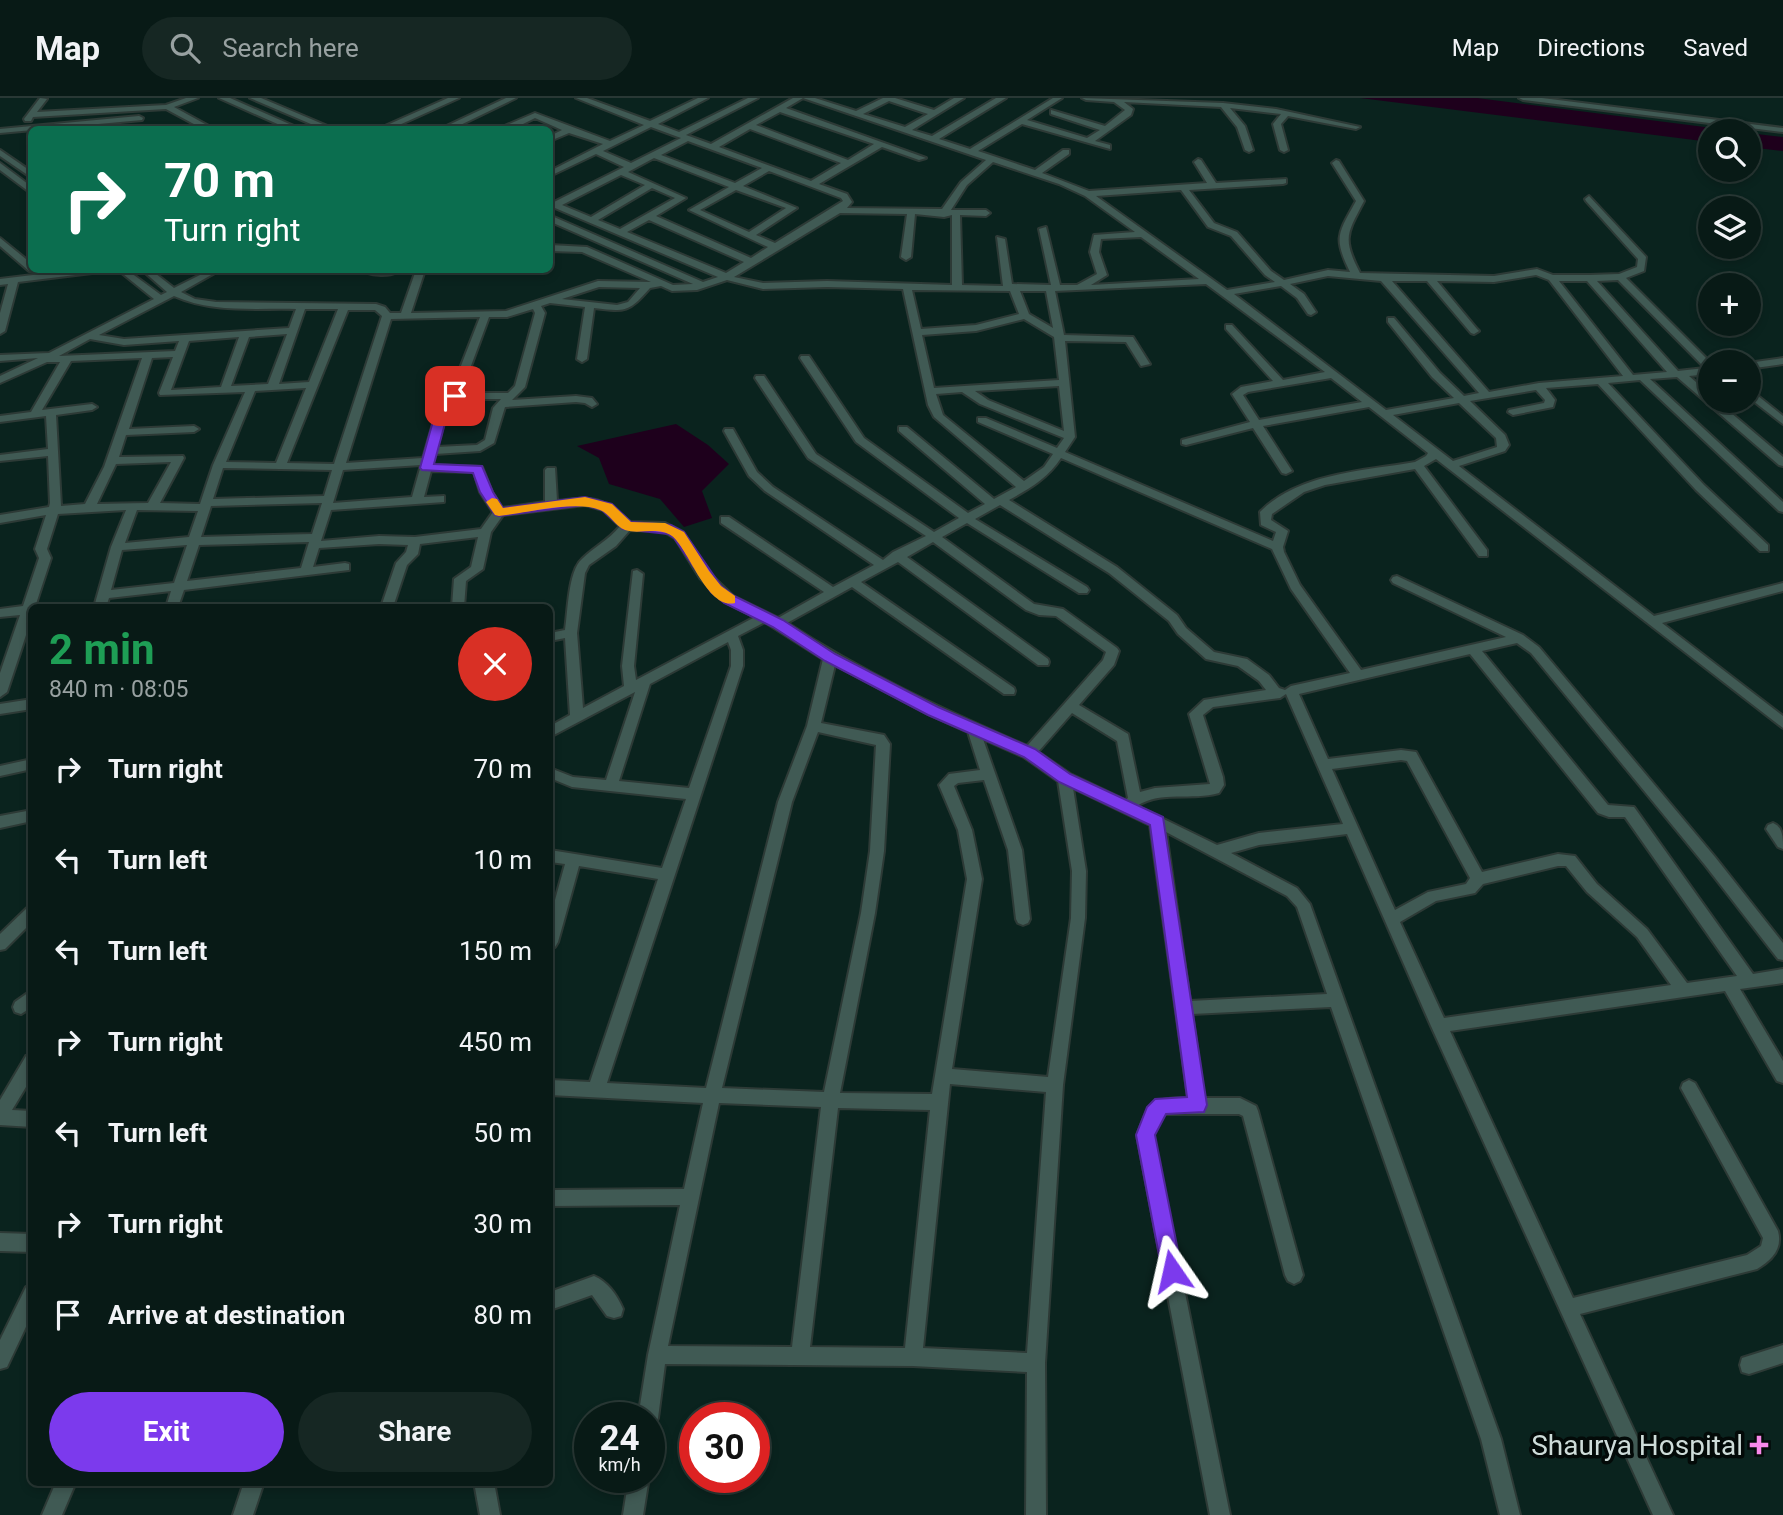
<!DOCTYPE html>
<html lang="en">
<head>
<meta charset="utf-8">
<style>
  :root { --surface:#081a16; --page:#162723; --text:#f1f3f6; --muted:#98a1a1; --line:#293835; --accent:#7c3aed }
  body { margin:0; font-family:Roboto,sans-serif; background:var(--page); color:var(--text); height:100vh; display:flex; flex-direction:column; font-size:26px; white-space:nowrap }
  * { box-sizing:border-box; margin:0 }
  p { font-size:23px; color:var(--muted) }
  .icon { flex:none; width:38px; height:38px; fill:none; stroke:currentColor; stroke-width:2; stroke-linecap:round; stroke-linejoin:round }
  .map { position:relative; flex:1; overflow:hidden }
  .details { position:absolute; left:28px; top:506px; width:525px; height:882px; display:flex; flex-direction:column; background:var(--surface); border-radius:10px; box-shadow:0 4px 10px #0003,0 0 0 2px var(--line) }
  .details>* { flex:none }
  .hud { position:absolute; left:28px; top:28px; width:525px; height:147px; border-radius:10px; box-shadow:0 4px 10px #0003,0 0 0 2px var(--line); background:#0b6e4f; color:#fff; overflow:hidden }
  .controls { position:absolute; left:1698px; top:21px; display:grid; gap:14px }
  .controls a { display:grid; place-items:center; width:63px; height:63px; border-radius:50%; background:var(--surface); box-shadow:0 4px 10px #0003,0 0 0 2px var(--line); font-size:35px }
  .speed { position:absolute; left:574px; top:1304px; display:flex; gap:14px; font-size:35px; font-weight:700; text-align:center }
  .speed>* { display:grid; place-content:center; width:91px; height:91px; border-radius:50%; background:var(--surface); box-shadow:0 4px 10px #0003,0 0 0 2px var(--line); line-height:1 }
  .speed small { font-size:18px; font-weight:400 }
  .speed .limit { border:10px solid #d22; background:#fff; color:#111 }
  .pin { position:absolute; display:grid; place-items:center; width:60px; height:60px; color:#fff; margin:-30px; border-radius:14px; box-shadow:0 4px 10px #0006 }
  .me { position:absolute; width:77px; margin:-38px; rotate:349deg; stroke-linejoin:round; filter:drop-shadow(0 0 5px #0008) }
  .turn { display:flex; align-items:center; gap:24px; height:147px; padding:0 21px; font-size:32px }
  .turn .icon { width:91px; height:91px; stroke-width:2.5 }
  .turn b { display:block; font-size:49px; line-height:60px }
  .round { display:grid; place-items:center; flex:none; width:74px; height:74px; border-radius:37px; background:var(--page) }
  .headline { display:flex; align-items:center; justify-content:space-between; height:119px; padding:0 21px }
  h1 { font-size:42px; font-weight:700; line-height:52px; color:#1e9e55 }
  .primary-button { display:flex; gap:14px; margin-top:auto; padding:14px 21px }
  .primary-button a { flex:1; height:80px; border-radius:42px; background:var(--accent); color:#fff; font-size:28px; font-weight:700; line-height:80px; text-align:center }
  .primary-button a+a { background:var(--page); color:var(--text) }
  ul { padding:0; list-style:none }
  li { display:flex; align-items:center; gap:21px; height:91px; padding:0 21px }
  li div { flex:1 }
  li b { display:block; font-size:26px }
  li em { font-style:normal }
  header { display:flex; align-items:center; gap:42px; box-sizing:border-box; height:98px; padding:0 35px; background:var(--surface); border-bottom:2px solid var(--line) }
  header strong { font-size:33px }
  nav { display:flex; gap:38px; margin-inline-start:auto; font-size:24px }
  .search { width:490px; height:63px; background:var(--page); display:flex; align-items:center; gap:18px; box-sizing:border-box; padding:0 24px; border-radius:38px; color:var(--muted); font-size:26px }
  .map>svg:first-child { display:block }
  .water { fill:#1e001c }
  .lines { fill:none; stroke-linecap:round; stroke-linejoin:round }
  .minor-casing { stroke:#2d3a36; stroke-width:4 }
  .minor { fill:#405a54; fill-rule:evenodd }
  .route { fill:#7c3aed; stroke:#51269a; stroke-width:2 }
  .slow { fill:#f59e0b }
  .poi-dot { fill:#f888ea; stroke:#030a08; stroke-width:2.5 }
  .labels { text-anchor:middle; stroke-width:7; stroke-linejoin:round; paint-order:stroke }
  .near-poi-label { font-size:28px; fill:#cedcd9; stroke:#030a08; text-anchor:end }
</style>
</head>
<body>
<header>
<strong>Map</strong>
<div class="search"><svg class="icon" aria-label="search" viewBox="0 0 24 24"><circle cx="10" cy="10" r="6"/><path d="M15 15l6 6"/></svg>Search here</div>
<nav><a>Map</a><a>Directions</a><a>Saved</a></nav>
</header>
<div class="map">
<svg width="1783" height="1417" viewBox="0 0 1783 1417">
  <rect width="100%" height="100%" fill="#0a231e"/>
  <g class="water">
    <path d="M1360,0H1477L1736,33H1710V44Z"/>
    <path d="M1748,35L1783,39V53L1748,49Z"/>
    <path d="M676,326L708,347L729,366L702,393L712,420L684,429L660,401L609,386L599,360L577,348Z"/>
  </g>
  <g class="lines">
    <defs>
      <g id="minor">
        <path d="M40,0L47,1L37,14L166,7L186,0H198L174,9L216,32H205L166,11L33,19L31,23H25L24,21Z"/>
        <path d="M219,0H230L303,32H291Z"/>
        <path d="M250,0H261L337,32H325Z"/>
        <path d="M448,0H459L388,32H376Z"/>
        <path d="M506,0H516L450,32H438Z"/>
        <path d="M576,0H587L650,23L698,0H708L658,26L679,34L748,0H758L686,37L711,46L793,0H803L786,10L926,60L919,62L882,49L819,86L847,96L852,104L847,110L942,111L961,84L986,62L803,0H815L856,13L883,0H895L934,12L954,0H964L912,32L932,38L996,0H1006L939,41L970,51L1053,0H1062L1027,22L1087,40L1100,32L1051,16V12L1105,28L1125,12L1114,4L1086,2L1082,0L1223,5L1276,11L1360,29L1356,31L1288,18L1281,26L1288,52L1284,54L1280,52L1273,26L1281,16L1230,10L1245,28L1253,52L1249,54L1245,52L1237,29L1221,9L1124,4L1133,11L1131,17L1095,43L1110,47V51L1022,26L978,53L1035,72L1063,52H1069V56L1042,75L1089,93L1207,85L1194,64L1198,61L1201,62L1216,85L1286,81V85L1283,86L1189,92L1214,125L1237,134L1271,173L1284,182L1328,172L1350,174C1333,139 1338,136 1356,103L1332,65L1336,62L1339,63L1364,103C1347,136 1342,140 1360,175L1494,178L1537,171L1553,177H1590L1619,176L1637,169L1638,161L1586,103L1585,101L1589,98L1646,159L1644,173L1626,180L1710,264V276L1689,278L1710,296V303H1717L1783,359V368L1779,367L1677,279L1650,281L1783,404V414L1779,413L1640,282L1608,285L1704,387L1768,447V453H1760L1696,392L1598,286L1546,290L1555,302L1553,309L1513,317L1508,314L1509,312L1544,305L1545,302L1536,292L1470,303L1505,337L1509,347L1505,353L1459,368L1654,518L1783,485V493L1662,525L1783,618V630L1436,361L1424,368L1487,452V458H1479L1415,371L1325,387L1304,394L1272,416L1271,422L1288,433L1283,449L1284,454L1300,487L1361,572L1506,539L1393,485L1391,482L1393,479L1397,478L1523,537L1539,549L1715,759L1783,845V862L1778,861L1705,767L1531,555L1517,545L1482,553L1608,707L1634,709L1753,876L1783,871V885L1740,891L1783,963V985L1777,983L1725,893L1450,933L1573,1200L1747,1157L1761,1148L1763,1140L1681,990L1683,985L1689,982L1695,985L1778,1133C1783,1151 1771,1163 1757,1171L1580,1216L1673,1417H1653L1431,928L1347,736L1259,747L1231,755L1297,790L1310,806L1501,1341L1520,1417H1500L1481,1341L1331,909L1192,916L1204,1000H1240L1256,1008L1258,1013L1303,1177L1300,1183L1294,1186L1288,1183L1285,1177L1243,1018L1239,1016H1165L1160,1020L1153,1037L1230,1417H1210L1137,1037C1151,1002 1149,1001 1188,1000L1150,727L1073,690L1086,773L1085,820L1063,987L1045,1265L1046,1417H1026L1027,1274L913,1268L665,1266L658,1320L655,1327L649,1329V1320H638L648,1257L680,1107L550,1108V1092L684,1091L703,1005L550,997V982L590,984L658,781L579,768L558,844L555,849L550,850V820L565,766L550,764V752L662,770L686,701L572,689L550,680V670L573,679L606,682L635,594L550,639V628L570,617L565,540L550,543V535L565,532C568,514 568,473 582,461C594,449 609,442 620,428L603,412L585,407L503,417L491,434L483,471L466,483L464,509H452L454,481L471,469L478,439L420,446L418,456L407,467L393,509H381L396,465L406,454L408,447L379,446L319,450L313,469L345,465L349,466V472L184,492L178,509H166L171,493L109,500L106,509H94L111,449L126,412L58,416L47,451L51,460L35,509H32V519L7,594L0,599V575L20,517L0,519V511L23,508L39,460L35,451L46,417L0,425V417L49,409L50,405L48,358L0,363V357L48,351L46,318L0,324V318L31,314L60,264H47L0,285V278L38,260L0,263V257L49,255L154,201L118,172H127L161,197L167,194L142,172H151L174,190L210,172H220L181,194L195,201L216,204L376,206L385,209L390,215H401L416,172H425L411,215L506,213L598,183L651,184L582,154L550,153V147L587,149L673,187L693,186L551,124V120L554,119L703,184L718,179L555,110L550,111V106L624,69L596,56L550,78V73L603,46L569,35L550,43V38L562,32L535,20L511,32L500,30L535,15L610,43L644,27ZM889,3L928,16L905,29L863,16ZM780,14L874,46L848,62L756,27ZM651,29L681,40L631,65L603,53ZM750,31L841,65L811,83L719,49ZM688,43L762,70L735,85L661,57ZM654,60L729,89L689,112L768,149L751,160L656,118L686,100L628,74ZM993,64L1059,86L1085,98L1135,134L1094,137L1090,154L1097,176L1077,187H1060L1046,129L1039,131L1051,187L1012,186L1005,141L997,139L1003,188L962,187L960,117L986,118L990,115L986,112H951L967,87ZM769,73L841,100L843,103L775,145L756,137L797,110L743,88ZM621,77L645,87L591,119L562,107ZM652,90L675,100L620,131L598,122ZM736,92L786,110L749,134L700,112ZM1181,92L1208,129L1231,138L1265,177L1275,184L1227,192L1096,98ZM840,115L907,116L901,159L906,162L911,159L915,116L944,119L952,117V187L827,183L763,185L734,179ZM649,122L744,164L726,175L627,134ZM1141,139L1199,181L1091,187L1107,177L1099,154L1101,141ZM1536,177L1549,182L1623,278L1539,285L1489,294L1392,183H1427L1471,235L1474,236L1479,233L1477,231L1437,183L1494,184ZM1328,178L1381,183L1479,295L1464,298L1440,275L1394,220H1388V224L1432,279L1454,300L1386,312L1234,196L1281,188L1297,200L1308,216L1311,217L1316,214L1304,196L1290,186ZM727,182L763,191L827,189L903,191L928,307L934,319L1016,389L994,401L907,329H899V333L985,406L968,415L864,340L809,258H801L800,260L856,344L959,420L934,434L816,356L764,278H756L755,280L808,360L926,438L893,454L883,462L773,389L757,374L733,331H725L724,333L749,378L765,393L874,467L833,489L729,419H721V425L824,494L778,520L733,498L708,474L683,434L665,425L630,424C603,399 593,398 557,403L555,370H547L545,372V404L502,410L492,394L482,369L432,367L435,356L480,353L494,345L505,309L576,304L585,305L592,309L597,306L592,300L576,298L512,302L525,289L545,215L541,208L550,205L585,209L577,261L582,264L587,261L594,210C626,214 629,214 650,190L661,188L672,193L697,192ZM1618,182L1705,270L1678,273L1597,183ZM1559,183H1587L1667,274L1633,277ZM1206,186L1325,274L1283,282L1232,227H1226V231L1273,283L1241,289L1232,296L1250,324L1182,342V346L1186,347L1253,330L1282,375L1286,376L1292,373L1263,328L1369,309L1428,355L1426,358L1415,364C1364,373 1298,375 1260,414L1261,427L1276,434L1273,443L1065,354L1075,339L1065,243L1126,244L1141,268L1150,266L1133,239L1064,237L1055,193ZM599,189L640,190L628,204L617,207L562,201ZM912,192L1010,193L1019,216L976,227L921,231ZM1020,193H1046L1053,230L1029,216ZM174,198C212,215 255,210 296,211L289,230L124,241L99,237ZM305,211H338L309,284L279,286ZM533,211L535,215L515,288L508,295H461L489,219H507ZM348,212H375L382,218L334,366L287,365ZM480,219L450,296L439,305L423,360L346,365L391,221ZM1024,221L1054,239L1059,282L934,290L922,237L976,233ZM287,236L268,286L231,288L249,239ZM239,239L221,289L171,292L189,243ZM90,241L124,247L179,243L175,253L59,258ZM173,259L159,295L160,297L245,294L213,367L200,406L160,405L184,360L183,358L119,359L126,337L194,334L199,331L194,328L129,331L152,260ZM142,260L104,369L85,406L61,408L56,317L92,312L97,309L92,306L42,312L71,263ZM1331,280L1362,304L1259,322L1243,297L1248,294ZM1059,288L1064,333L988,302L975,293ZM306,290L276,365L226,364L255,293ZM962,294L980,306L1064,340L1057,350L986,320H978V324L1053,356L1044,369L1024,383L943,317L936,296ZM457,301H501L493,310L485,342L477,347L437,349L449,307ZM1459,305L1496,340L1497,349L1453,363L1393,317ZM1061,360L1272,451L1291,491L1350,575L1291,588L1285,592L1279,590L1269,577L1247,561L1214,554L1186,530L1177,517L1117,469L1009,402C1029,391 1048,380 1061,360ZM171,364L148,405L97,406L116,366ZM421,367L412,399L333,405L343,372ZM223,370L332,372L324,398L213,401ZM431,373L474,374L480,394L493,414L481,431L415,439L379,438L321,443L331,412L444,404V398L424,399ZM322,405L312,436L201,439L211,408ZM1000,407L1109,475L1169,523L1178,536L1206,561L1238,568L1259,583L1266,592L1204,602L1189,616L1210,686L1155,690L1140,694L1128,636L1079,607L1114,567L1119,553L1117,550L1063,511L1034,506L942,439L967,425L1079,495H1087L1089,492L1087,489L975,421ZM137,412L198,413L189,439L125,445ZM630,432L663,433L675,440L700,480L725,504L755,519L636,582L634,568L643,476L637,472L633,473L622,568L624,588L583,610L577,535L585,475L589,467L616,448ZM309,444L301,470L187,483L199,447ZM933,444L1026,512L1039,517L1056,518L1106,554L1103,562L1027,648C944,612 863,575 787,525L852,489L1004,596H1014L1015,593L1014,590L861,484L898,464L1038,567H1048L1049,564L1048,561L907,459ZM187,447L174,485L111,492L122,452ZM765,524L823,561L807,628L778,704L706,990L607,985L743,568V552L738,538ZM728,544L731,552V568L689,690L619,683L650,586ZM1470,556L1598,715L1609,719H1625L1737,878L1687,885L1647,831L1597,786L1575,758L1558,756L1482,774L1416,654L1401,652L1328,661L1299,596ZM835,567L928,616L968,634L980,672L949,676L939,687L958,732L967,781L932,996L840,995L875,815L884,753L890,646L884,637L821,625ZM1286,596L1343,726L1259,735L1217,747L1137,708C1161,692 1192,703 1219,695L1224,687L1223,679L1203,617L1213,609L1280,600ZM1072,615L1117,643L1128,700L1125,702L1070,676L1038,654ZM818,634L876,647L870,753L861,815L824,994L722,990L792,704ZM983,641L1024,659L1058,683L1072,773L1071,820L1048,979L952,971L982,781L972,732L954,688L958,685L984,682L1008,752L1016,821L1018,825L1023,827L1028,825L1030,821L1022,752ZM1401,662L1407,663L1470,780L1466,786L1428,794L1395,812L1332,671ZM1166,734L1287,798L1297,809L1327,896L1190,903ZM1558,768H1566L1587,794L1637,839L1671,887L1444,920L1400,824L1436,803L1475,795L1483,786ZM950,986L1046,994L1027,1255L923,1250ZM719,1005L821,1009L792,1249L668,1248ZM838,1010L930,1012L905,1250L810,1249Z"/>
        <path d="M1519,0H1542L1783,30V34L1523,2Z"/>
        <path d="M139,18L143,20L142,22L0,35V31Z"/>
        <path d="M0,52L32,74V80L0,58Z"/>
        <path d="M0,65L32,89V96L0,72Z"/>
        <path d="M0,140L32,166V172H36L35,173H29L0,148Z"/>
        <path d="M74,172H97L92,175L18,184L5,233L0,236V215L8,186L0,187V181Z"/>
        <path d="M361,172H392L396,174C388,179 369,177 361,172Z"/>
        <path d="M1783,260V266L1748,271V265Z"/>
        <path d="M1748,290L1783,318V326L1748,299Z"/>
        <path d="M32,601V611L0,616V606Z"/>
        <path d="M32,661V671L0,678V668Z"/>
        <path d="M32,712V723L0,730V718Z"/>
        <path d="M1773,725C1783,729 1783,740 1783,751L1778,749L1766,731L1768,727Z"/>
        <path d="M32,808V824L5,851L0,852V836L27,810Z"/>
        <path d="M32,892V909L21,916L15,914L13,909L15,904Z"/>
        <path d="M32,956V979L12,1012L32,1013V1029L0,1027V1002L26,958Z"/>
        <path d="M0,1135L32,1136V1154L0,1153Z"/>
        <path d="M594,1178C608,1184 617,1197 623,1211L621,1218L614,1220L607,1218L592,1197L550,1212V1194Z"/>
        <path d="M32,1186V1216L7,1269L0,1271V1242L26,1189Z"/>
        <path d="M1783,1247V1265L1749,1276L1742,1274L1740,1267L1742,1260Z"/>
        <path d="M629,1379H649L643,1417H623Z"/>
        <path d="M56,1384H76L62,1417H42Z"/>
        <path d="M244,1384H264L253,1417H233Z"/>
        <path d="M474,1384H494L500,1417H480Z"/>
      </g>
    </defs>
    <use href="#minor" class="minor-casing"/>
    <use href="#minor" class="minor"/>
  </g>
  <path class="route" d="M451,296L461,298L450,307L434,366L482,368L493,394L503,410L585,399L612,406L631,424L671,427L684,434L721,488L734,498L783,522L835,556L938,609L1035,651L1070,676L1163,719L1207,1007L1204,1014L1166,1016L1155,1037L1182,1173L1179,1180L1172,1183L1165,1180L1162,1173L1136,1037L1147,1009L1155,1001L1187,999L1150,727L1059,684L1024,659L928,617L825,563L773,529L724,505L711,494L674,440L668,436L623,431L602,412L585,407L499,418L495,417L480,394L473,375L422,372L420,370L438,305Z"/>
  <path class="slow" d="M585,399L612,406L631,424L665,425L684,434L709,473L721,488L735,498V505C707,512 689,451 672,438C657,428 640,437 625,432C615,428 610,416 600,412C576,402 526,415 499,418L495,417L486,404L492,400L497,401L503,410Z"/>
  <path class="poi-dot" d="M1755.5 1336.5h7v7h7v7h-7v7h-7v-7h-7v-7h7z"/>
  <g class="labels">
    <g class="near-poi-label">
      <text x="1743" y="1357">Shaurya Hospital</text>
    </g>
  </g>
</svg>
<div class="controls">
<a><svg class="icon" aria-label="search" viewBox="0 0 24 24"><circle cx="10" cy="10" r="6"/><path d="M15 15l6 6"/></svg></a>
<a><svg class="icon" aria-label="layers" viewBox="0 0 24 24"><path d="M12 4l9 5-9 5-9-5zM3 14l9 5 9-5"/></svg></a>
<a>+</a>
<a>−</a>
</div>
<div class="speed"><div>24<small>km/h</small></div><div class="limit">30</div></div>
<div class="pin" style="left:455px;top:298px;background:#d93025"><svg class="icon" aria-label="arrive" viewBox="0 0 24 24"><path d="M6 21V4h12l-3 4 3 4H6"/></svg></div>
<svg class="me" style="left:1172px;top:1173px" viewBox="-20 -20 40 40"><path d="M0-17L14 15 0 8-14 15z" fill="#7c3aed" stroke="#fff" stroke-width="4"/></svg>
<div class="hud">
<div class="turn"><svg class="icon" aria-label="right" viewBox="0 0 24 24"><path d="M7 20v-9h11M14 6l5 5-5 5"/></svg><div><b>70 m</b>Turn right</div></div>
</div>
<section class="details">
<div class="headline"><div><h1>2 min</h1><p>840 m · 08:05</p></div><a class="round" style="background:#d93025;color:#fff"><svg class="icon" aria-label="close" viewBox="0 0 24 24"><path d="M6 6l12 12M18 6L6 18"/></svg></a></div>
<ul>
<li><svg class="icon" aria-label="right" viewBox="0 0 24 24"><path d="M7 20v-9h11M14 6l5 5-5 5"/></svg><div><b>Turn right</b></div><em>70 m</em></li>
<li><svg class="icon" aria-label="left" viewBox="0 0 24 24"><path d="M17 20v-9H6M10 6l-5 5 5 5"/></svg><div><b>Turn left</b></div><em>10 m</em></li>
<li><svg class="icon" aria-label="left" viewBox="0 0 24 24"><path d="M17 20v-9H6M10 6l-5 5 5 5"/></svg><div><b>Turn left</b></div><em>150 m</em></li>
<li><svg class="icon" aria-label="right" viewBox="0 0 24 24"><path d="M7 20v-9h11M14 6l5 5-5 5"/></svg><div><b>Turn right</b></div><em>450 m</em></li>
<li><svg class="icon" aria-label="left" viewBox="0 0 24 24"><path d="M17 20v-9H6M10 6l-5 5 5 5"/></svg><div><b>Turn left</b></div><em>50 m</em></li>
<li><svg class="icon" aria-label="right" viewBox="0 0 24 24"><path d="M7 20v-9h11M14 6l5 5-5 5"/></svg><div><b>Turn right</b></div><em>30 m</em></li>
<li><svg class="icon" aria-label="arrive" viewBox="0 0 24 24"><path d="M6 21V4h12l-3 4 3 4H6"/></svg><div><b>Arrive at destination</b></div><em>80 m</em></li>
</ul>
<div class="primary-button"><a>Exit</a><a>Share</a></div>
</section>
</div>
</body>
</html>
